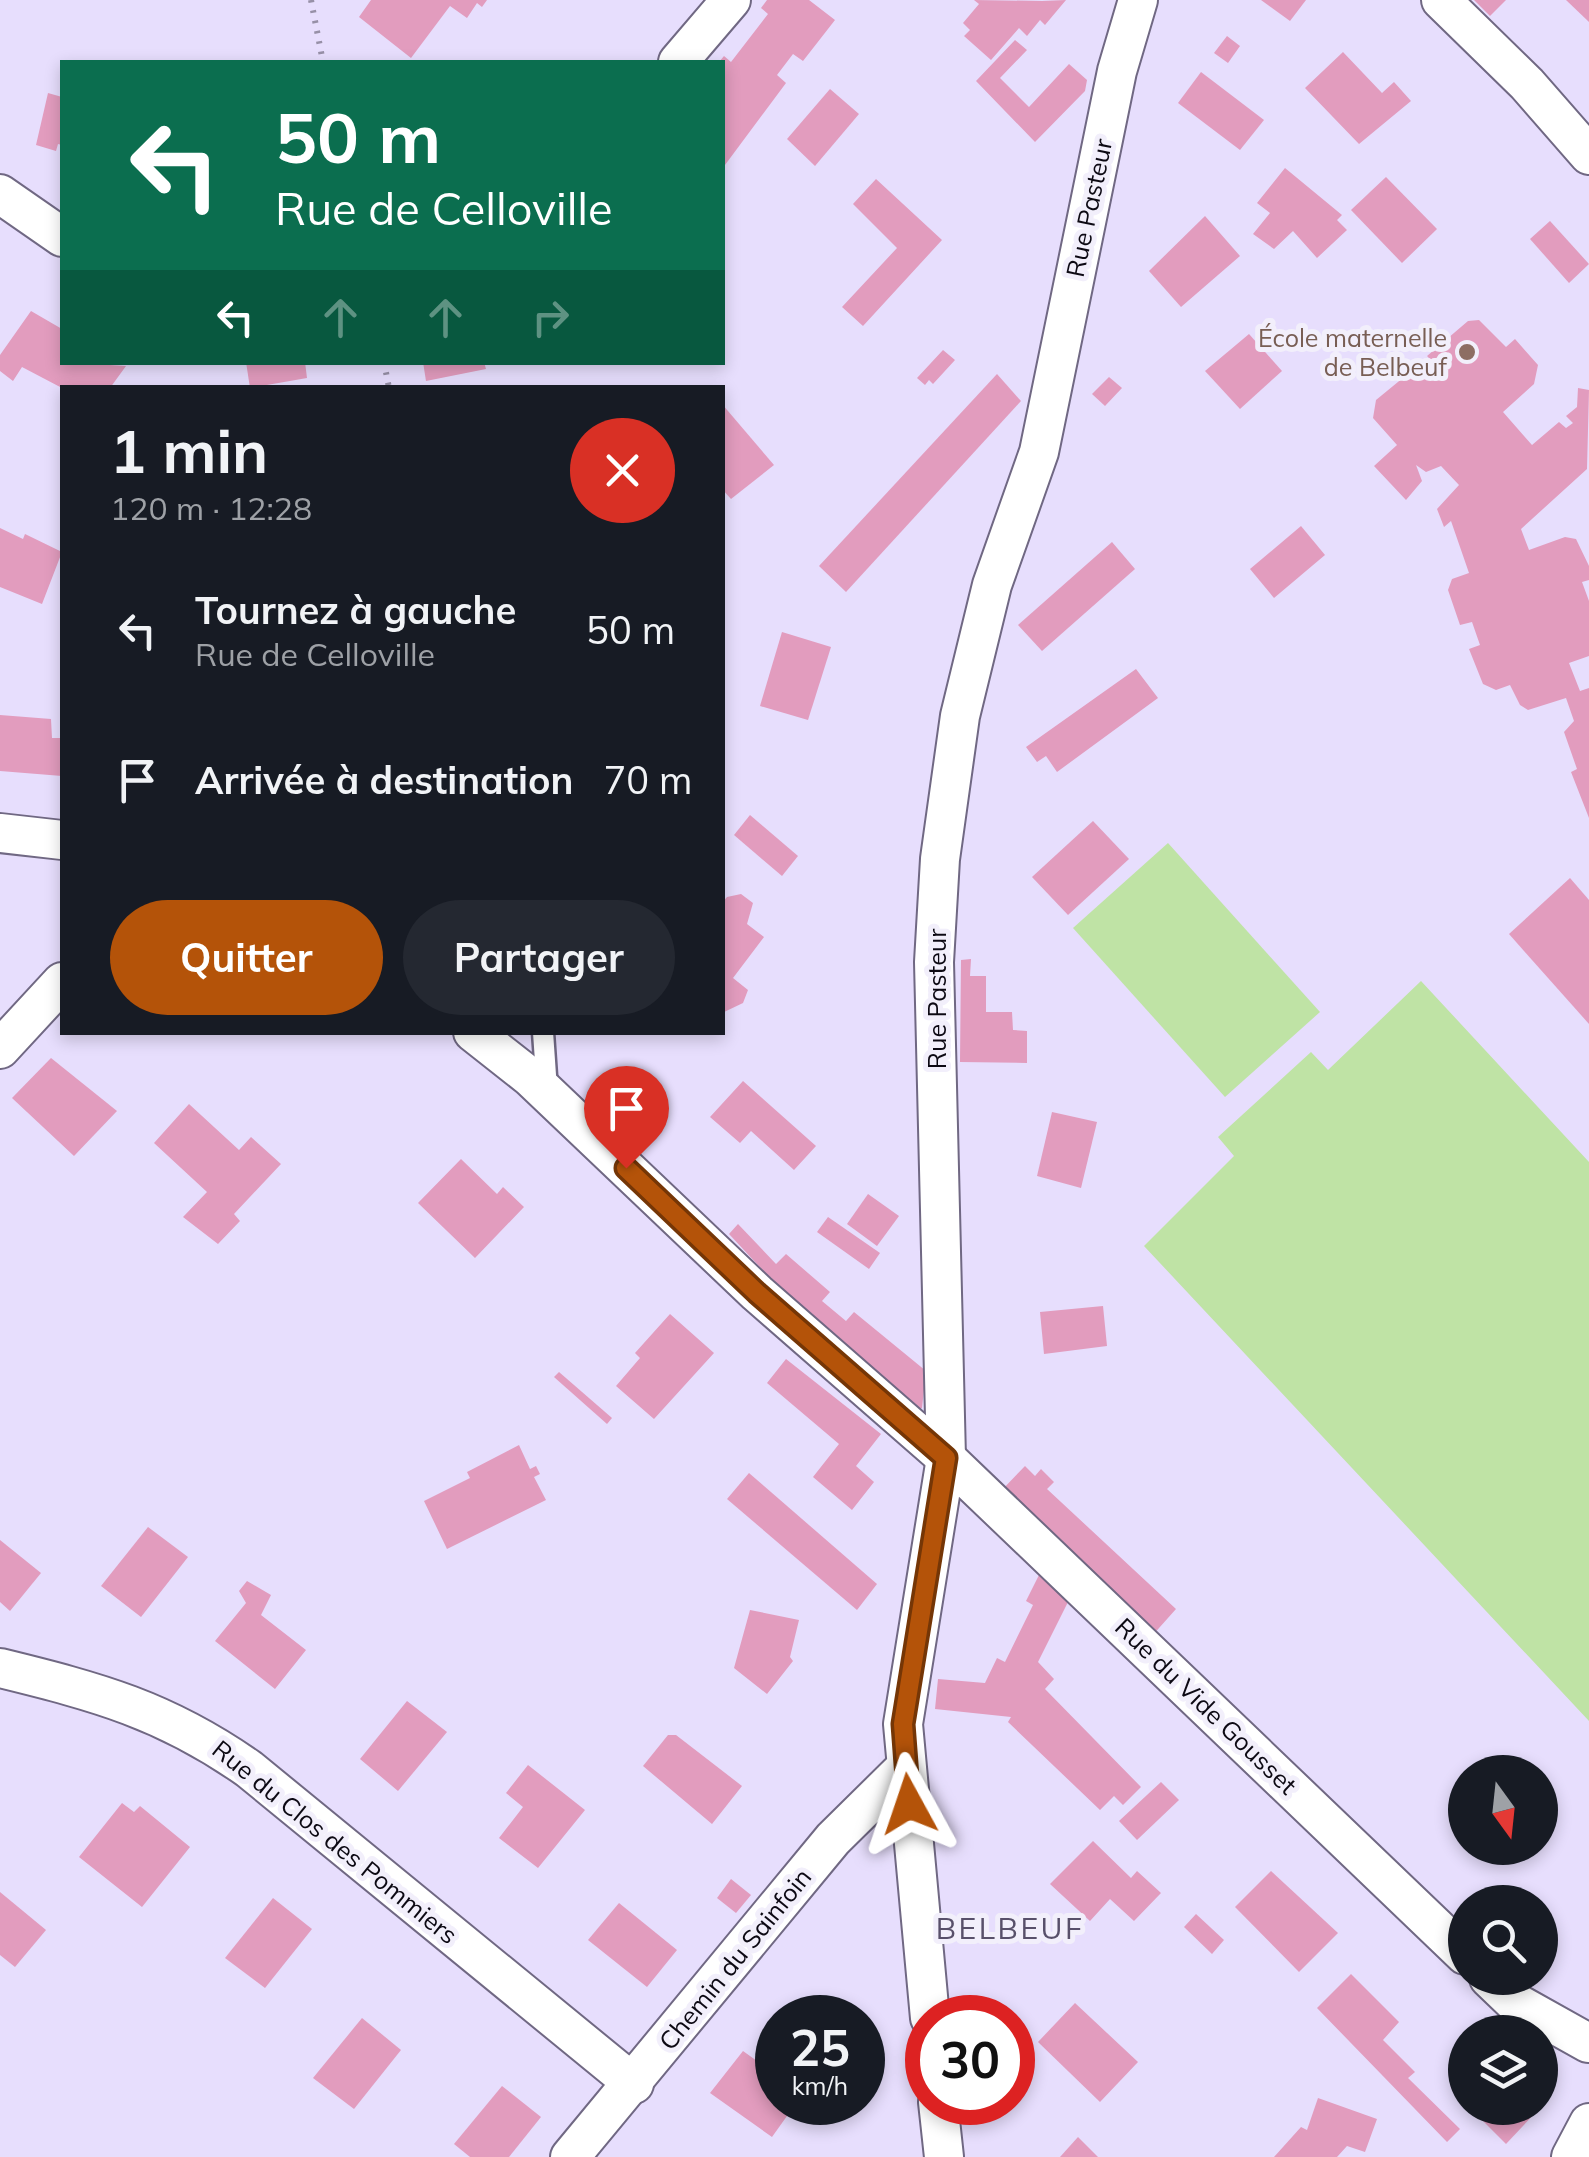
<!DOCTYPE html>
<html lang="fr">
<head>
<meta charset="utf-8">
<style>
  :root { --surface:#171b24; --page:#242831; --text:#f1f3f6; --muted:#9ea1a6; --accent:#b45309 }
  body { margin:0; font-family:Mulish,sans-serif; background:var(--page); color:var(--text); height:100vh; display:flex; flex-direction:column; font-size:38px; white-space:nowrap }
  * { box-sizing:border-box; margin:0 }
  p { font-size:32px; color:var(--muted) }
  .icon { flex:none; width:55px; height:55px; fill:none; stroke:currentColor; stroke-width:2; stroke-linecap:round; stroke-linejoin:round }
  .map { position:relative; flex:1; overflow:hidden }
  .panel { position:absolute; left:60px; top:385px; width:665px; height:650px; display:flex; flex-direction:column; background:var(--surface); border-radius:0px; box-shadow:0 5px 15px #0003 }
  .panel>* { flex:none }
  .top-card { position:absolute; left:60px; top:60px; width:665px; height:305px; border-radius:0px; box-shadow:0 5px 15px #0003; background:#0b6e4f; color:#fff; overflow:hidden }
  .needle { width:65px; rotate:165deg }
  .tools { position:absolute; left:1448px; top:1755px; display:grid; gap:20px }
  .tools a { display:grid; place-items:center; width:110px; height:110px; border-radius:50%; background:var(--surface); box-shadow:0 5px 15px #0003; font-size:50px }
  .speed { position:absolute; left:755px; top:1995px; display:flex; gap:20px; font-size:50px; font-weight:700; text-align:center }
  .speed>* { display:grid; place-content:center; width:130px; height:130px; border-radius:50%; background:var(--surface); box-shadow:0 5px 15px #0003; line-height:1 }
  .speed small { font-size:25px; font-weight:400 }
  .speed .limit { border:15px solid #d22; background:#fff; color:#111 }
  .pin { position:absolute; display:grid; place-items:center; width:85px; height:85px; color:#fff; margin:-102px -42px; border-radius:50% 50% 50% 0; rotate:-45deg; box-shadow:0 0 10px #0007 }
  .pin .icon { rotate:45deg }
  .me { position:absolute; width:110px; margin:-55px; rotate:355deg; stroke-linejoin:round; filter:drop-shadow(0 0 8px #0008) }
  .turn { display:flex; align-items:center; gap:35px; height:210px; padding:0 50px; font-size:45px }
  .turn .icon { width:130px; height:130px; stroke-width:2.5 }
  .turn b { display:block; font-size:70px; line-height:85px }
  .lanes { display:flex; align-items:center; height:95px; padding:0 50px; background:#0003; justify-content:center; gap:50px; direction:ltr }
  .lanes .off { opacity:.35 }
  .round { display:grid; place-items:center; flex:none; width:105px; height:105px; border-radius:52px; background:var(--page) }
  .summary { display:flex; align-items:center; justify-content:space-between; height:170px; padding:0 50px }
  h1 { font-size:60px; font-weight:700; line-height:75px }
  .cta { display:flex; gap:20px; margin-top:auto; padding:20px 50px }
  .cta a { flex:1; height:115px; border-radius:60px; background:var(--accent); color:#fff; font-size:40px; font-weight:700; line-height:115px; text-align:center }
  .cta a+a { background:var(--page); color:var(--text) }
  ul { padding:0; list-style:none }
  li { display:flex; align-items:center; gap:30px; height:150px; padding:0 50px }
  li div { flex:1 }
  li b { display:block; font-size:38px }
  li em { font-style:normal }
  .map>svg:first-child { display:block }
  .green { fill:#bfe3a5 }
  .building { fill:#e29cbe }
  .lines { fill:none; stroke-linecap:round; stroke-linejoin:round }
  .service-casing { stroke:#706883; stroke-width:25 }
  .minor-casing { stroke:#706883; stroke-width:42 }
  .path { stroke:#9790a7; stroke-width:6; stroke-dasharray:2.5 8; stroke-linecap:butt }
  .service { stroke:#fff; stroke-width:20 }
  .minor { stroke:#fff; stroke-width:38 }
  .route-casing { stroke:#753606; stroke-width:25 }
  .route { stroke:#b45309; stroke-width:18 }
  .education-dot { fill:#8d6e63; stroke:#f2effb; stroke-width:4 }
  .labels { text-anchor:middle; stroke-width:10; stroke-linejoin:round; paint-order:stroke }
  .street-label { font-size:25px; fill:#0c0913; stroke:#f2effb }
  .education-label { font-size:25px; fill:#785e54; stroke:#f2effb; text-anchor:end }
  .quarter-label { font-size:30px; letter-spacing:2.5px; fill:#58506a; stroke:#f2effb }
</style>
</head>
<body>
<div class="map">
<svg width="1589" height="2157" viewBox="0 0 1589 2157">
  <rect width="100%" height="100%" fill="#e7defd"/>
  <g class="green">
    <path d="M1168,843L1320,1012L1225,1097L1073,928Z"/>
    <path d="M1421,981L1589,1162V1721L1144,1246L1234,1156L1218,1137L1311,1052L1328,1070Z"/>
  </g>
  <g class="building">
    <path d="M371,0H487L482,7L477,3L467,18L450,6L411,58L359,17Z"/>
    <path d="M767,0H809L835,20L803,61L793,54L777,75L786,83L722,169L719,62L724,56L731,62L768,14L761,8Z"/>
    <path d="M974,0L1042,1L1066,0L1045,25L1040,20L1027,36L1019,28L991,60L964,36L970,30L963,23L979,4Z"/>
    <path d="M1261,0H1306L1290,21Z"/>
    <path d="M1474,0H1506L1490,16Z"/>
    <path d="M1566,0H1589V22Z"/>
    <path d="M1227,36L1240,46L1228,63L1214,53Z"/>
    <path d="M1015,40L1027,50L1000,78L1029,107L1069,64L1087,80L1085,91L1035,142L976,81Z"/>
    <path d="M1343,52L1382,93L1394,82L1411,101L1359,144L1305,88Z"/>
    <path d="M1201,72L1264,120L1240,150L1178,103Z"/>
    <path d="M830,89L859,114L815,166L787,139Z"/>
    <path d="M48,93L62,97V145L58,144L56,151L36,145Z"/>
    <path d="M1285,168L1342,215L1337,220L1347,230L1317,258L1293,231L1274,249L1253,234L1270,213L1257,203Z"/>
    <path d="M1386,177L1437,229L1402,263L1351,210Z"/>
    <path d="M876,179L942,240L863,326L842,307L897,248L853,204Z"/>
    <path d="M1205,216L1240,256L1181,307L1149,271Z"/>
    <path d="M1550,221L1589,264L1569,283L1530,239Z"/>
    <path d="M31,311L62,329V362L126,366L110,388H62L22,367L13,381L0,371V355Z"/>
    <path d="M1479,320L1506,347L1515,339L1538,365L1534,384L1503,412L1532,445L1559,422L1566,428L1573,423L1566,416L1577,407L1578,388L1589,390L1587,469L1521,529L1529,550L1565,537L1576,539L1589,566V580L1582,582L1589,601V656L1569,663L1580,691L1589,688V818L1571,772L1577,769L1564,732L1574,721L1566,698L1528,710L1520,705L1510,685L1496,690L1483,684L1469,649L1480,645L1472,622L1460,625L1448,590L1452,579L1469,573L1451,521L1444,527L1437,509L1459,485L1441,466L1426,472L1416,465L1422,481L1406,500L1374,466L1397,445L1373,418L1376,400L1415,368L1421,375L1434,363L1427,356L1468,321Z"/>
    <path d="M1249,334L1282,371L1240,409L1205,371Z"/>
    <path d="M943,350L955,360L933,384L929,380L925,385L917,378Z"/>
    <path d="M246,362H305L307,378L250,388Z"/>
    <path d="M423,362H484L486,369L426,381Z"/>
    <path d="M997,374L1021,401L846,592L819,566Z"/>
    <path d="M1109,377L1122,388L1105,406L1092,394Z"/>
    <path d="M722,404L774,465L731,499L722,489Z"/>
    <path d="M1301,526L1325,555L1274,598L1250,569Z"/>
    <path d="M0,528L23,539L25,534L62,552L42,604L0,587Z"/>
    <path d="M1112,542L1135,569L1042,651L1018,625Z"/>
    <path d="M782,632L831,647L808,720L760,706Z"/>
    <path d="M1136,669L1158,698L1057,772L1046,756L1037,762L1026,747Z"/>
    <path d="M0,715L51,719L52,738H62V776L0,771Z"/>
    <path d="M750,815L798,856L782,876L734,835Z"/>
    <path d="M1093,821L1129,859L1068,915L1032,877Z"/>
    <path d="M1570,878L1589,900V1024L1509,934Z"/>
    <path d="M741,894L753,903L747,924L764,937L733,978L748,990L743,1003L722,1013V903L727,897Z"/>
    <path d="M971,959L970,976H986V1012H1012L1013,1030L1027,1031V1063L960,1062L961,960Z"/>
    <path d="M51,1058L117,1111L74,1156L12,1098Z"/>
    <path d="M743,1081L816,1146L794,1170L751,1131L740,1143L710,1117Z"/>
    <path d="M189,1104L239,1150L251,1137L281,1164L234,1214L240,1221L218,1244L183,1217L207,1192L154,1143Z"/>
    <path d="M1052,1112L1097,1122L1081,1188L1037,1176Z"/>
    <path d="M461,1159L497,1194L503,1187L524,1207L475,1258L418,1203Z"/>
    <path d="M868,1194L899,1216L877,1246L847,1224Z"/>
    <path d="M828,1217L880,1253L869,1269L817,1232Z"/>
    <path d="M738,1224L776,1264L786,1254L830,1292L822,1301L846,1321L854,1312L926,1371L922,1408L918,1410L773,1281L729,1234Z"/>
    <path d="M1103,1306L1107,1346L1044,1354L1040,1312Z"/>
    <path d="M670,1314L714,1353L654,1419L616,1386L640,1358L635,1353Z"/>
    <path d="M786,1359L881,1434L856,1466L874,1482L852,1510L813,1477L839,1444L767,1383Z"/>
    <path d="M559,1372L612,1418L607,1424L554,1377Z"/>
    <path d="M519,1445L530,1469L536,1466L540,1474L534,1477L546,1500L447,1549L424,1501L470,1478L467,1472Z"/>
    <path d="M1025,1466L1035,1476L1041,1469L1054,1482L1047,1489L1176,1609L1151,1637L1000,1492Z"/>
    <path d="M749,1473L877,1584L857,1610L727,1499Z"/>
    <path d="M148,1527L188,1557L141,1617L101,1586Z"/>
    <path d="M0,1540L41,1573L10,1611L0,1602Z"/>
    <path d="M1040,1573L1074,1590L1038,1662L1054,1679L1045,1689L1141,1787L1123,1805L1114,1796L1100,1810L1008,1722L1011,1717L935,1709L938,1679L985,1683L997,1658L1005,1662L1033,1605L1026,1601Z"/>
    <path d="M247,1581L271,1595L261,1615L306,1650L275,1689L215,1641L246,1603L239,1591Z"/>
    <path d="M750,1610L799,1620L790,1657L793,1661L767,1694L734,1668Z"/>
    <path d="M407,1701L447,1732L398,1791L360,1759Z"/>
    <path d="M668,1735H676L742,1786L712,1824L643,1766Z"/>
    <path d="M528,1765L585,1810L538,1868L499,1838L523,1807L506,1793Z"/>
    <path d="M1161,1782L1179,1800L1137,1840L1119,1821Z"/>
    <path d="M122,1803L134,1812L140,1806L190,1847L142,1907L79,1857Z"/>
    <path d="M1093,1841L1131,1878L1137,1871L1161,1893L1134,1921L1110,1899L1090,1921L1050,1884Z"/>
    <path d="M1271,1871L1338,1933L1299,1972L1235,1907Z"/>
    <path d="M731,1879L751,1895L736,1913L717,1898Z"/>
    <path d="M0,1892L46,1930L15,1967L0,1955Z"/>
    <path d="M273,1898L312,1929L265,1988L225,1958Z"/>
    <path d="M619,1903L677,1950L647,1987L588,1940Z"/>
    <path d="M1196,1914L1224,1940L1212,1954L1184,1927Z"/>
    <path d="M1351,1974L1399,2022L1383,2040L1415,2072L1408,2078L1460,2129L1447,2142L1317,2008Z"/>
    <path d="M1075,2003L1138,2062L1100,2102L1038,2042Z"/>
    <path d="M362,2018L401,2050L354,2109L313,2078Z"/>
    <path d="M743,2051L778,2076V2102H797L772,2137L710,2093Z"/>
    <path d="M502,2086L541,2117L509,2157H470L454,2144Z"/>
    <path d="M1318,2098L1377,2119L1365,2152L1347,2146L1337,2157H1274L1301,2127L1307,2130Z"/>
    <path d="M1470,2108H1533L1537,2111L1506,2144Z"/>
    <path d="M1078,2137L1098,2157H1060Z"/>
  </g>
  <g class="lines">
    <defs>
      <path id="service" d="M543,1032L547,1090"/>
      <g id="minor">
        <path d="M1441,0L1527,84L1589,155"/>
        <path d="M678,62L731,0"/>
        <path d="M0,194L62,237"/>
        <path d="M0,833L62,840"/>
        <path d="M473,1032L530,1077L757,1293L946,1458L1465,1955"/>
        <path d="M0,1049L62,982"/>
        <path d="M0,1668C98,1692 165,1710 249,1769L634,2084"/>
        <path d="M1489,1978L1513,2001L1588,2043"/>
        <path d="M930,2018L903,1724L946,1458L934,962L940,859L960,716L992,585L1039,452L1117,71L1138,0"/>
        <path d="M938,2102L944,2157"/>
        <path d="M570,2157L833,1839L906,1767"/>
        <path d="M1571,2157L1589,2123"/>
      </g>
    </defs>
    <use href="#service" class="service-casing"/>
    <use href="#minor" class="minor-casing"/>
    <g class="path">
      <path d="M311,0L323,62"/>
      <path d="M384,362L389,388"/>
    </g>
    <use href="#service" class="service"/>
    <use href="#minor" class="minor"/>
  </g>
  <g class="lines">
    <defs>
      <path id="route" d="M626,1168L757,1293L946,1458L903,1724L909,1804"/>
    </defs>
    <use href="#route" class="route-casing"/>
    <use href="#route" class="route"/>
  </g>
  <circle class="education-dot" cx="1467" cy="352" r="10"/>
  <g class="labels">
    <g class="street-label">
      <text transform="translate(1089 208) rotate(-78)" y="9">Rue Pasteur</text>
      <text transform="translate(937 999) rotate(-90)" y="9">Rue Pasteur</text>
      <text transform="translate(1206 1706) rotate(44)" y="9">Rue du Vide Gousset</text>
      <text transform="translate(335 1842) rotate(39)" y="9">Rue du Clos des Pommiers</text>
      <text transform="translate(735 1959) rotate(-51)" y="9">Chemin du Sainfoin</text>
    </g>
    <g class="education-label">
      <text x="1447" y="347">École maternelle<tspan x="1447" dy="29">de Belbeuf</tspan></text>
    </g>
    <g class="quarter-label">
      <text x="1010" y="1939">BELBEUF</text>
    </g>
  </g>
</svg>
<div class="tools">
<a><svg class="needle" viewBox="-14 -14 28 28"><path d="M0-13l5 13h-10z" fill="#e53935"/><path d="M0 13l5-13h-10z" fill="#9ea1a6"/></svg></a>
<a><svg class="icon" aria-label="search" viewBox="0 0 24 24"><circle cx="10" cy="10" r="6"/><path d="M15 15l6 6"/></svg></a>
<a><svg class="icon" aria-label="layers" viewBox="0 0 24 24"><path d="M12 4l9 5-9 5-9-5zM3 14l9 5 9-5"/></svg></a>
</div>
<div class="speed"><div>25<small>km/h</small></div><div class="limit">30</div></div>
<div class="pin" style="left:626px;top:1168px;background:#d93025"><svg class="icon" aria-label="arrive" viewBox="0 0 24 24"><path d="M6 21V4h12l-3 4 3 4H6"/></svg></div>
<svg class="me" style="left:909px;top:1804px" viewBox="-20 -20 40 40"><path d="M0-17L14 15 0 8-14 15z" fill="#b45309" stroke="#fff" stroke-width="4"/></svg>
<div class="top-card">
<div class="turn"><svg class="icon" aria-label="left" viewBox="0 0 24 24"><path d="M17 20v-9H6M10 6l-5 5 5 5"/></svg><div><b>50 m</b>Rue de Celloville</div></div>
<div class="lanes"><svg class="icon" aria-label="left" viewBox="0 0 24 24"><path d="M17 20v-9H6M10 6l-5 5 5 5"/></svg><svg class="icon off" aria-label="ahead" viewBox="0 0 24 24"><path d="M12 20V5M6 11l6-6 6 6"/></svg><svg class="icon off" aria-label="ahead" viewBox="0 0 24 24"><path d="M12 20V5M6 11l6-6 6 6"/></svg><svg class="icon off" aria-label="right" viewBox="0 0 24 24"><path d="M7 20v-9h11M14 6l5 5-5 5"/></svg></div>
</div>
<section class="panel">
<div class="summary"><div><h1>1 min</h1><p>120 m · 12:28</p></div><a class="round" style="background:#d93025;color:#fff"><svg class="icon" aria-label="close" viewBox="0 0 24 24"><path d="M6 6l12 12M18 6L6 18"/></svg></a></div>
<ul>
<li><svg class="icon" aria-label="left" viewBox="0 0 24 24"><path d="M17 20v-9H6M10 6l-5 5 5 5"/></svg><div><b>Tournez à gauche</b><p>Rue de Celloville</p></div><em>50 m</em></li>
<li><svg class="icon" aria-label="arrive" viewBox="0 0 24 24"><path d="M6 21V4h12l-3 4 3 4H6"/></svg><div><b>Arrivée à destination</b></div><em>70 m</em></li>
</ul>
<div class="cta"><a>Quitter</a><a>Partager</a></div>
</section>
</div>
</body>
</html>
